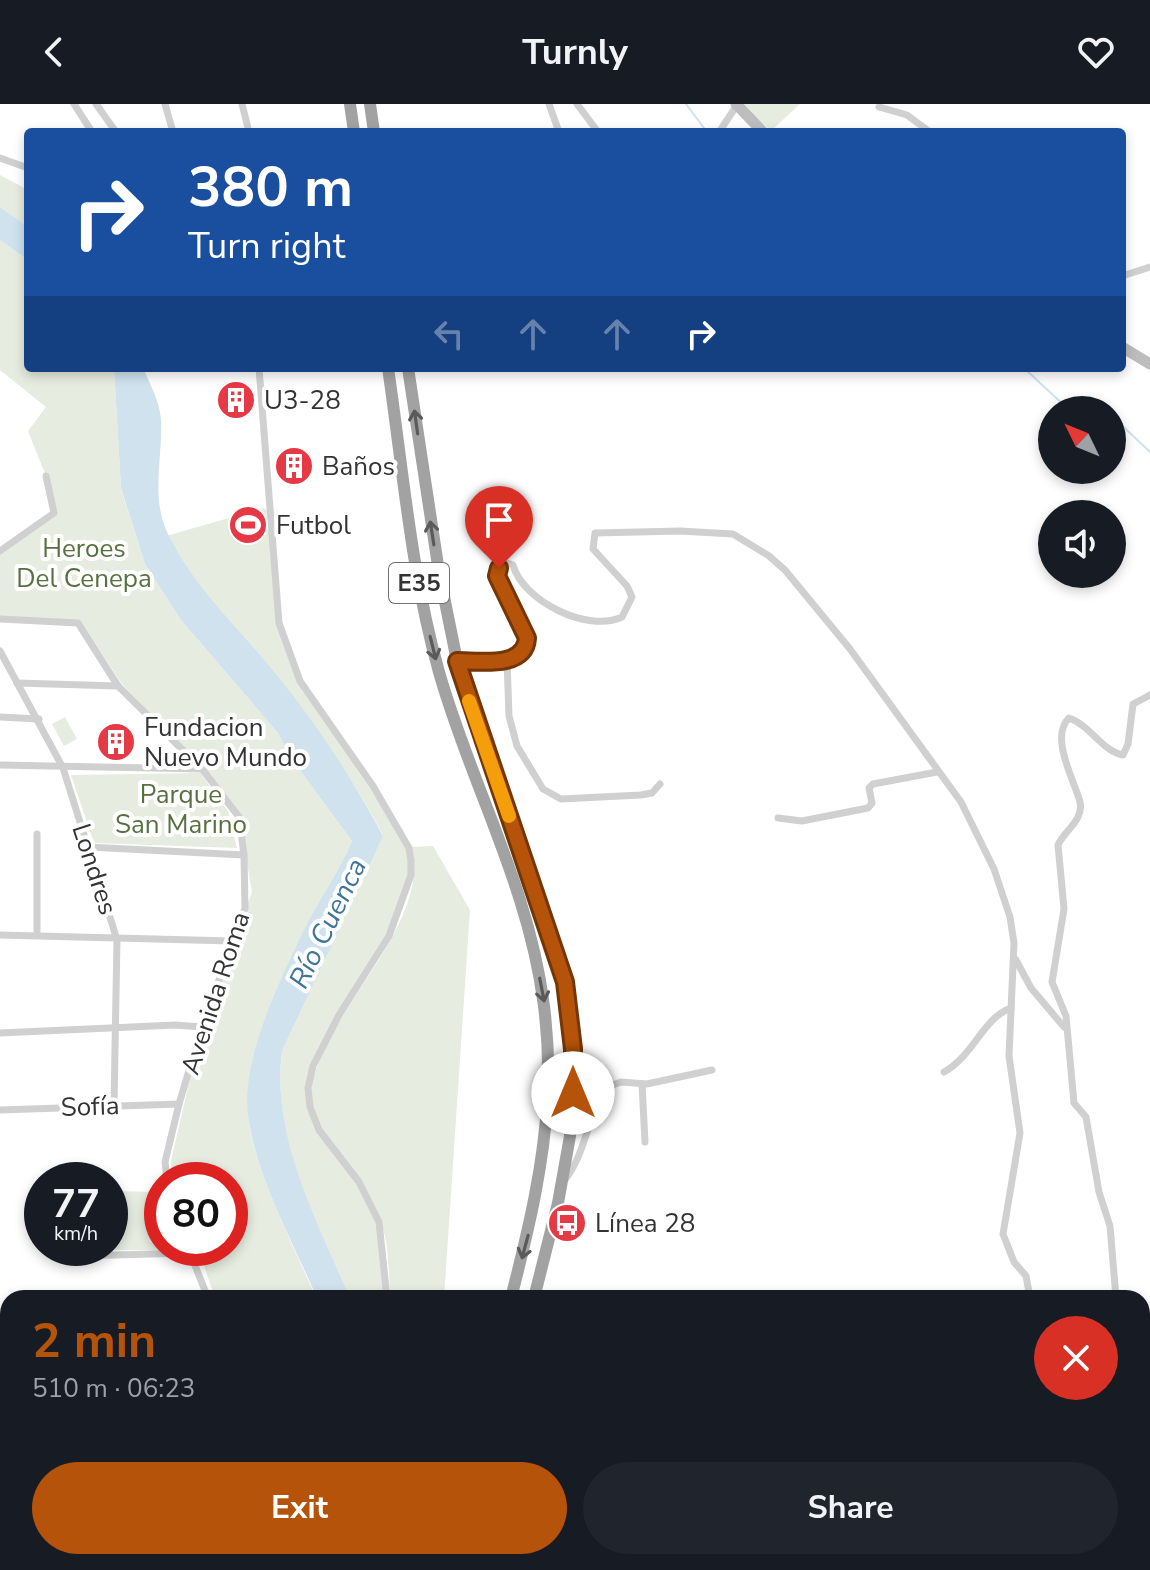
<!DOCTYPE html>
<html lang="en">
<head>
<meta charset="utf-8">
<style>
  :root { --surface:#171b24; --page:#20242c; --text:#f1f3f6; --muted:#9ea1a6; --accent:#b45309 }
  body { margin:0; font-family:"Nunito Sans",sans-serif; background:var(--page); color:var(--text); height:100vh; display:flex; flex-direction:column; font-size:30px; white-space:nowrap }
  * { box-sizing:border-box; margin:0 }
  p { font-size:26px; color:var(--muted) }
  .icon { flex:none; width:44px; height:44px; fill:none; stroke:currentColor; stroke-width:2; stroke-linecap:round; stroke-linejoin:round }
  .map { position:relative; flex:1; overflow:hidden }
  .sheet { position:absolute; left:0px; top:1186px; width:1150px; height:280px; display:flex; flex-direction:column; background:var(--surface); border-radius:24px 24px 0 0; box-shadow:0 4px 12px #0003 }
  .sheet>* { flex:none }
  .top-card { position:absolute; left:24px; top:24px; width:1102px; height:244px; border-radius:8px; box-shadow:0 4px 12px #0003; background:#1a4fa0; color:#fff; overflow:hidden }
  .needle { width:52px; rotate:313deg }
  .fabs { position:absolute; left:1038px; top:292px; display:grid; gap:16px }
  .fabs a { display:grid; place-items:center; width:88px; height:88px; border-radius:50%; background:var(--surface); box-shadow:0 4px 12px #0003; font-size:40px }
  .speed { position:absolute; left:24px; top:1058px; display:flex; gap:16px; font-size:40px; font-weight:700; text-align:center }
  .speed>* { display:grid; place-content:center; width:104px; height:104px; border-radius:50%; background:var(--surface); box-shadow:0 4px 12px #0003; line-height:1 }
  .speed small { font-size:20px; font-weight:400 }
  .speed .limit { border:12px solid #d22; background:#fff; color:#111 }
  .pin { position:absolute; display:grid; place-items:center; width:68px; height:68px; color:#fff; margin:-82px -34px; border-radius:50% 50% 50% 0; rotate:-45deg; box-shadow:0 0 8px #0007 }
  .pin .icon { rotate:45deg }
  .me { position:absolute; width:88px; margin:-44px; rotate:0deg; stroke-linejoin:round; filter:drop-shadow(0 0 6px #0008) }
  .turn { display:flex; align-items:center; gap:28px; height:168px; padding:0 32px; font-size:36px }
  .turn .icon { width:104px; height:104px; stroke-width:2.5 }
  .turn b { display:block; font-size:56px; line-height:68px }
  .lanes { display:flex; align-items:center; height:76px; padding:0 32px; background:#0003; justify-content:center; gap:40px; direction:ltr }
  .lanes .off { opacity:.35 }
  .round { display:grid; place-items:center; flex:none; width:84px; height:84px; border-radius:42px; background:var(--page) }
  .summary { display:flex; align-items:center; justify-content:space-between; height:136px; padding:0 32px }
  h1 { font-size:48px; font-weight:700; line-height:60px; color:var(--accent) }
  .primary-button { display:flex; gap:16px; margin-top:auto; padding:16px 32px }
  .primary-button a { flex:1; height:92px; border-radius:48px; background:var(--accent); color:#fff; font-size:32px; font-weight:700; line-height:92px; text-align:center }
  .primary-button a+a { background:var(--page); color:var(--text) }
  header { display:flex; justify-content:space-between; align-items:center; height:104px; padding:0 32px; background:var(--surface); font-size:36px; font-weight:700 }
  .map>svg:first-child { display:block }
  .green { fill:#e6ecdf }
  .water { fill:#cfe2ee }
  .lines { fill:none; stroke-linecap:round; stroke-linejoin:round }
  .stream { stroke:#cfe2ee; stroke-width:2 }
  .minor { stroke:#d0d0d0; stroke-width:7 }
  .secondary { stroke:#bdbdbd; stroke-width:11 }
  .trunk { stroke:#a2a2a2; stroke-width:12 }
  .oneway { stroke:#5a5a5a }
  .route-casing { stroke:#753606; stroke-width:20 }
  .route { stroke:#b45309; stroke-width:14 }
  .slow { stroke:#f59e0b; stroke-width:14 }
  .labels { text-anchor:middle; stroke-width:8; stroke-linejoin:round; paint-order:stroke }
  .shield { fill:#fff; stroke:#707070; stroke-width:2 }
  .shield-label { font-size:24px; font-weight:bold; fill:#333 }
  .poi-label { font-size:26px; fill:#333; stroke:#fff; text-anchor:start }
  .park-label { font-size:26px; fill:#56703f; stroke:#fff }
  .street-label { font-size:26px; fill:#333; stroke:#fff }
  .water-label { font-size:28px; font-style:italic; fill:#3f7597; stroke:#fff }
</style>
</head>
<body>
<header><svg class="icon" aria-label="back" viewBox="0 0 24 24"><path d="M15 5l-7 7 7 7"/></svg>Turnly<svg class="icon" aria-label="heart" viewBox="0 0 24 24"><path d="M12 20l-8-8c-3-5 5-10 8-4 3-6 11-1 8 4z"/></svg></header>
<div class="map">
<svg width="1150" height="1466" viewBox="0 0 1150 1466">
  <rect width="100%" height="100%" fill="#fff"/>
  <g class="green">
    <path d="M742,0H800L771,27Z"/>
    <path d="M0,71L28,86V123L0,103Z"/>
    <path d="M0,136L28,156V264H114L121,385L145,460L181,516L278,629L291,654L352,737C320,813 242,930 248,1010C252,1062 295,1144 316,1194H215L198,1144H230V1076H173L171,1057L202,923L252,788L239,713L202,665L121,579L81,517L0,513V450L54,409L46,372L28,327L46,303L0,266Z"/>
    <path d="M264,404L269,409L279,519L300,577L409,744C419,799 341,912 313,962C298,1025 354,1061 377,1115C386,1137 385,1170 387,1194H350C316,1117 271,1033 282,947L383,731C325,620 237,531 159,434Z"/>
    <path d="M65,613L77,635L64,642L52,620Z"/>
    <path d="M200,669L228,707L237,744L94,739L71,671Z"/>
    <path d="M433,742L470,806L444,1194H391C388,1171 390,1136 379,1115C362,1080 304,1022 312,981C326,906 431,820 412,743Z"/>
    <path d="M110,1087L162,1088V1144L180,1146H97L110,1144Z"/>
    <path d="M253,1458H342L341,1466H252Z"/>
  </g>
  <g class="water">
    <path d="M0,103L28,123V156L0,136Z"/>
    <path d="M114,264H143C150,280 160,298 161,316C163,354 150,393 168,430C194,484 238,523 275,569C316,619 353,675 383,732L282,947C271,1033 317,1117 350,1194H317C292,1136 257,1075 248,1012C241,955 279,879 303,828C318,797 339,769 352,737L291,654L278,629L181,516L145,460L121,384Z"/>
  </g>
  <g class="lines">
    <g class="stream">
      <path d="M686,0L707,28"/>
      <path d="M1024,264L1068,305L1076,306"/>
      <path d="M1112,312L1150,348"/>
    </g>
    <g class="minor">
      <path d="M74,0L92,28"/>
      <path d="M96,0L116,28"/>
      <path d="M165,0L173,28"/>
      <path d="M242,0L249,28"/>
      <path d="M549,0L559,28"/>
      <path d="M577,0L598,28"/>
      <path d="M879,3L907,11L930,28"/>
      <path d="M719,28L737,1"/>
      <path d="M0,54L28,64"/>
      <path d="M1122,172L1150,163"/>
      <path d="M259,264L279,519L300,577L373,682L409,744L411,757V771L389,832L339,911L313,962L308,984L310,1003L319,1026L359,1078L379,1118L387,1194"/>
      <path d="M0,447L54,409L46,372"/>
      <path d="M0,515L78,519L118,582L202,665L239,713L244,751L245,804L202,923L179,1000L165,1058L167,1076"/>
      <path d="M0,547L63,664L113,823L117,836L114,1000"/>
      <path d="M507,556L509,612L517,642L543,685L561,695L641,691L652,689L660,680"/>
      <path d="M457,557C479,557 525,565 527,534L497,472L499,464L507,459L513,461C523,497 587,529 622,513L632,493L627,482L593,445L595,429L680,427L733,430L769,452L785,466L850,545L961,698L994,765L1010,813L1014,839L1009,952L1020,1029L1003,1130L1014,1158L1026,1172L1030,1194"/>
      <path d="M17,579L118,582"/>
      <path d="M0,613L39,615"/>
      <path d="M0,661L202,665"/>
      <path d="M778,714L802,717L868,704L872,699L869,684L873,680L937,668"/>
      <path d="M88,743L244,751"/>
      <path d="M0,831L232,837"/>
      <path d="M37,831V730"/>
      <path d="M1016,856L1031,884L1064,923"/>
      <path d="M0,929L175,921L202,923"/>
      <path d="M944,968C975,950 983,914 1011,904"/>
      <path d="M642,980L645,1038"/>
      <path d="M0,1006L179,1000"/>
      <path d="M564,1077C587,1049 586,1010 610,982L621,978L647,980L712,966"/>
      <path d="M188,1144L208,1194"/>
      <path d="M75,1152L190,1149"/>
      <path d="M1116,1194L1110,1122L1099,1088L1086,1013L1074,999L1066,912L1052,878L1064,805L1058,741C1064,727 1084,716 1080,698C1075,678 1049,633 1069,614C1090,621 1103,648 1123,651L1128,640L1133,600L1150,591"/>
      <path d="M0,1215L8,1216"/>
      <path d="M1142,1276L1150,1305"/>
      <path d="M0,1313H8"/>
      <path d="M5,1439L7,1466"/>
      <path d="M41,1466V1458"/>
      <path d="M245,1466L247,1458"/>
      <path d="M379,1466L381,1458"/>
      <path d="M937,1466L954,1458"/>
      <path d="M1047,1466L1051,1458"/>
    </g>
    <g class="secondary">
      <path d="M736,0L763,28"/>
      <path d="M1122,243L1150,260"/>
    </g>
    <g class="trunk">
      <path d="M350,0L354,28"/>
      <path d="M370,0L374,28"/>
      <path d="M388,264C403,366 411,469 439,568C461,646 496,719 520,796C567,945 549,1047 511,1194"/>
      <path d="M408,264L439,468L457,557L567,892L573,967L570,1032L558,1099L534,1194"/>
      <path d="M438,1466L440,1458"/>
      <path d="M460,1466L462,1458"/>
    </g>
  </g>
  <defs><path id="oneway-shaft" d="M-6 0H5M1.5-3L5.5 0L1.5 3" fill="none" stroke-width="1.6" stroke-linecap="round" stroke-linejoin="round" transform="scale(2)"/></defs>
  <g class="oneway">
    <use href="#oneway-shaft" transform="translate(416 318) rotate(-98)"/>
    <use href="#oneway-shaft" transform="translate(432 429) rotate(-99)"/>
    <use href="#oneway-shaft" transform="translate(433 544) rotate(76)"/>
    <use href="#oneway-shaft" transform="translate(542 886) rotate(79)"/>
    <use href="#oneway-shaft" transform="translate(525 1143) rotate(105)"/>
  </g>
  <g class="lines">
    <defs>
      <path id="route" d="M499,464L497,472L527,534C525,565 479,557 457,557L565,878L573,945V989"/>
    </defs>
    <use href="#route" class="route-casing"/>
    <use href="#route" class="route"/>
    <path class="slow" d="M469,597L509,712"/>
  </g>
  <defs>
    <symbol id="building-disc" viewBox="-11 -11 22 22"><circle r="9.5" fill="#e63946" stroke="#fff"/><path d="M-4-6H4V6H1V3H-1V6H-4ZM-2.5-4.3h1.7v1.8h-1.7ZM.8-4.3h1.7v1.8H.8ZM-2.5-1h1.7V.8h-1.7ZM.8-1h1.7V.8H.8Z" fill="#fff"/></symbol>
    <symbol id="stadium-disc" viewBox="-11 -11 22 22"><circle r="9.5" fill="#e63946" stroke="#fff"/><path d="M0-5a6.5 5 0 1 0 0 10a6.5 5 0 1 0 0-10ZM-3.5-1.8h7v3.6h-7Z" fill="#fff"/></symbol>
    <symbol id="bus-disc" viewBox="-11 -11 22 22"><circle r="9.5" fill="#e63946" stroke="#fff"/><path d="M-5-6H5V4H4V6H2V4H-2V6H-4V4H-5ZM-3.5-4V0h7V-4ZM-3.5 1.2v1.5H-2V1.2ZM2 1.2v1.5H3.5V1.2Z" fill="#fff"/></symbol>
  </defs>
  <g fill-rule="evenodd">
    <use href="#building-disc" x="214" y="274" width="44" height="44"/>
    <use href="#building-disc" x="272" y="340" width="44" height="44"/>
    <use href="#stadium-disc" x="226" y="399" width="44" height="44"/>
    <use href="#building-disc" x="94" y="616" width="44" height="44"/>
    <use href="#bus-disc" x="545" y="1097" width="44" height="44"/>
  </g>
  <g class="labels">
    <rect class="shield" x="389" y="459" width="60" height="40" rx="6"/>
    <g class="shield-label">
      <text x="419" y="487">E35</text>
    </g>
    <g class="poi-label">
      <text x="264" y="305">U3-28</text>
      <text x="322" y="371">Baños</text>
      <text x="276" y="430">Futbol</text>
      <text x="144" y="632">Fundacion<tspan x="144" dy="30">Nuevo Mundo</tspan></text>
      <text x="595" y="1128">Línea 28</text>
    </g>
    <g class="park-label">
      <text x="84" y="453">Heroes<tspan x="84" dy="30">Del Cenepa</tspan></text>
      <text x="181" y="699">Parque<tspan x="181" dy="30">San Marino</tspan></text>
    </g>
    <g class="street-label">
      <text transform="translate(95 765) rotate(72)" y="9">Londres</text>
      <text transform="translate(215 889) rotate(-72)" y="9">Avenida Roma</text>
      <text transform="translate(90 1002) rotate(-2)" y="9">Sofía</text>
    </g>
    <g class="water-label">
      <text transform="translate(327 819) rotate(-64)" y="10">Río Cuenca</text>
    </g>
  </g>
</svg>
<div class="fabs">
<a><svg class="needle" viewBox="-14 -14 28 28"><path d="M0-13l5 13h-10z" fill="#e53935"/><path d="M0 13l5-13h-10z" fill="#9ea1a6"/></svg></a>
<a><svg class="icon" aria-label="sound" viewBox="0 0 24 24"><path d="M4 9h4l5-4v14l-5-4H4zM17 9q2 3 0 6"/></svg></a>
</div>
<div class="speed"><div>77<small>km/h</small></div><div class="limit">80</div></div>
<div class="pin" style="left:499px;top:464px;background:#d93025"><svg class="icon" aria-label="arrive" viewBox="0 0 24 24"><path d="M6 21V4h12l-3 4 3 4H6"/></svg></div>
<svg class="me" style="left:573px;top:989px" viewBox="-20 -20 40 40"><circle r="19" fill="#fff"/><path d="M0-13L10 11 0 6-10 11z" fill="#b45309"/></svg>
<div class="top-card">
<div class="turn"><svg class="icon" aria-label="right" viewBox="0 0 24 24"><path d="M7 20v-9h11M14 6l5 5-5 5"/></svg><div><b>380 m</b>Turn right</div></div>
<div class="lanes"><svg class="icon off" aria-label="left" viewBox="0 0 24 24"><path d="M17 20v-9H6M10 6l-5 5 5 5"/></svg><svg class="icon off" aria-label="ahead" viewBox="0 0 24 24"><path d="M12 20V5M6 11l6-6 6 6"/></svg><svg class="icon off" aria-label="ahead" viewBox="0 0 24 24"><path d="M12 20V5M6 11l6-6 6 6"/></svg><svg class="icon" aria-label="right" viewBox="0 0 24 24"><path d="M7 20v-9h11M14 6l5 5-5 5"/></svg></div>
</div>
<section class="sheet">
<div class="summary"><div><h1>2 min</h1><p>510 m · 06:23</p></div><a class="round" style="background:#d93025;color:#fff"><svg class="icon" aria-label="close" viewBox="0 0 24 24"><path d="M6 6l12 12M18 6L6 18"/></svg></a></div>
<div class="primary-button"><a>Exit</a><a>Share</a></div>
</section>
</div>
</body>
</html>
